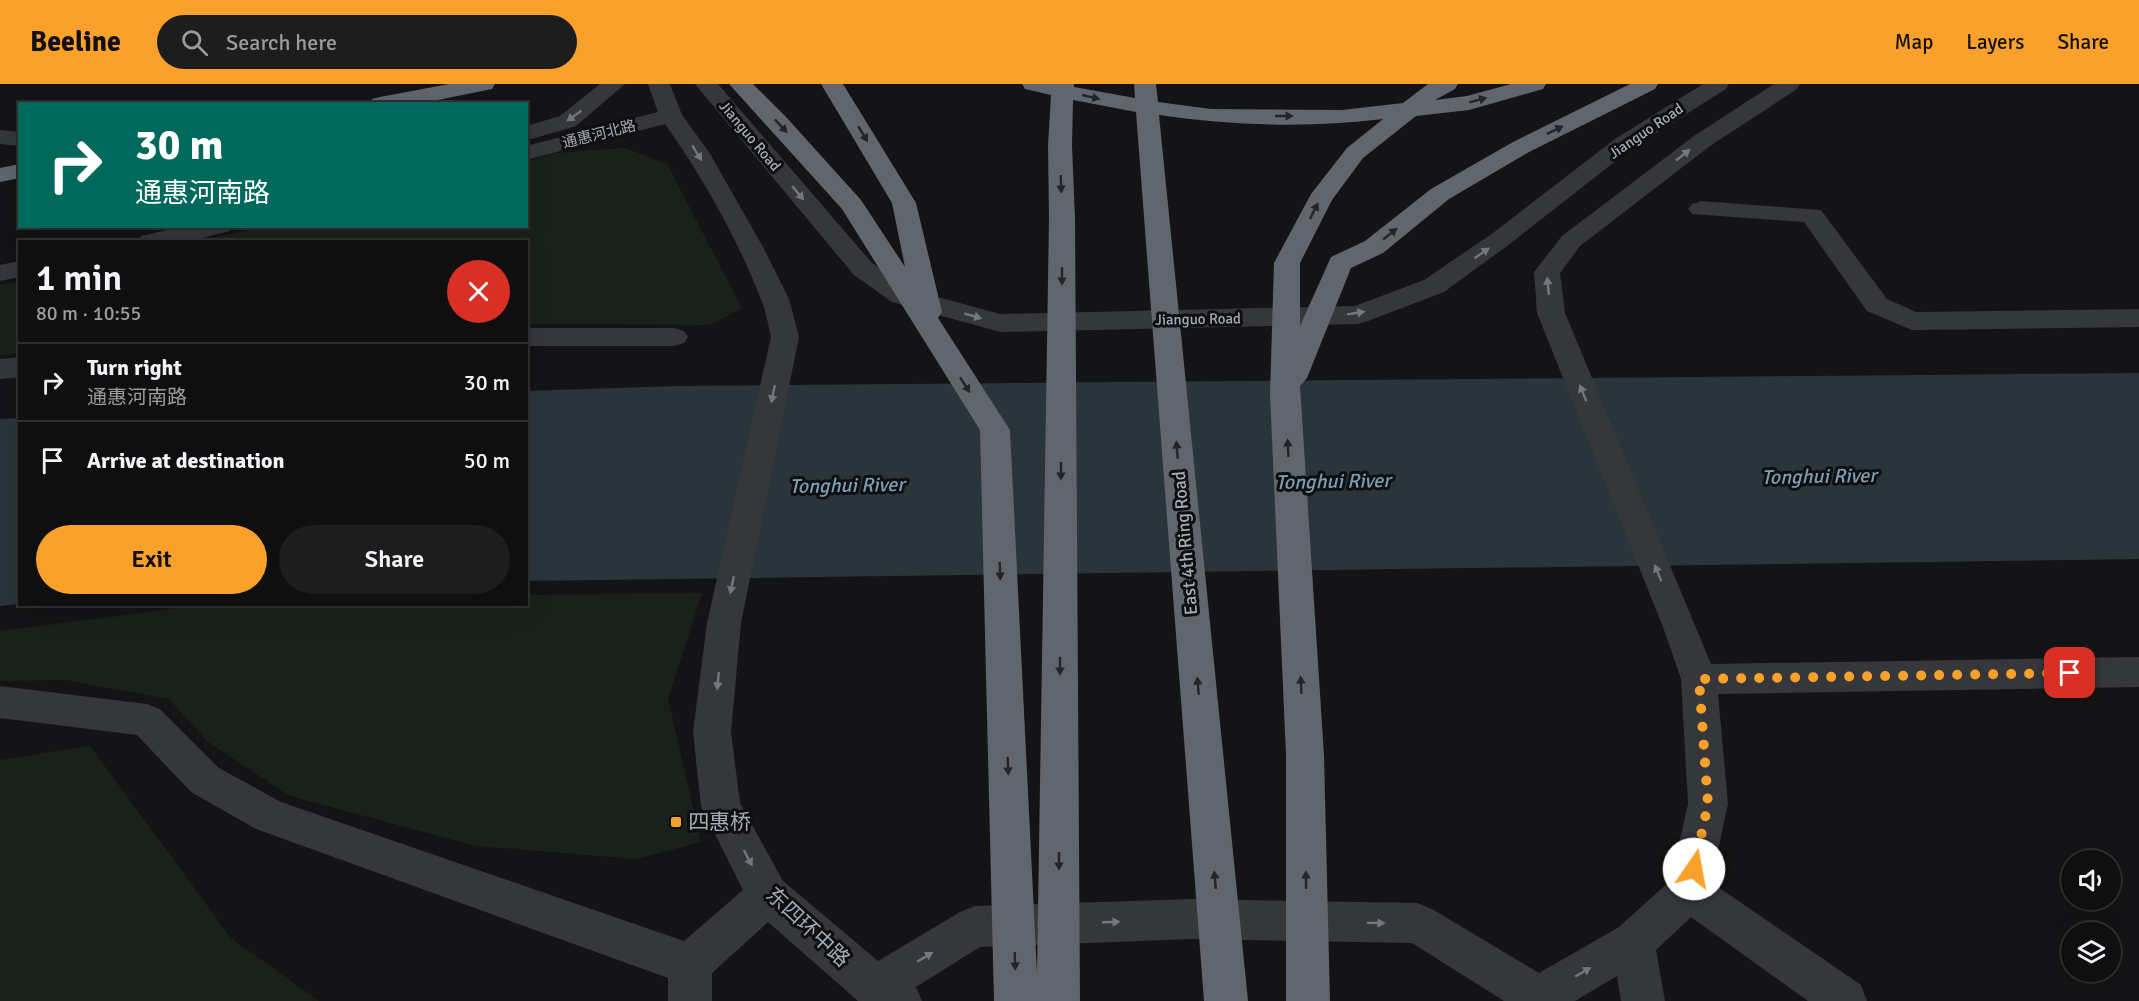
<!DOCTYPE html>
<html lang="en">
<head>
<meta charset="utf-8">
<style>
  :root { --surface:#0f0f10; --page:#1d1d1e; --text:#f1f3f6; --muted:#9b9c9f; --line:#2f2f30; --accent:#f9a12a }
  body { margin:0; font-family:Signika,"Noto Sans SC",sans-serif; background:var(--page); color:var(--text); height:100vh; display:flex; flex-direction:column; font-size:22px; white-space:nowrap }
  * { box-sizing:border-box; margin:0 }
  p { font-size:20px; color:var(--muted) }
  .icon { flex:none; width:33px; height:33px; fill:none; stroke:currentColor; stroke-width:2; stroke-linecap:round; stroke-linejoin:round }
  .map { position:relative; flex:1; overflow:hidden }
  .side { position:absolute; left:18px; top:156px; width:510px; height:366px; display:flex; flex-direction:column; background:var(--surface); border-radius:0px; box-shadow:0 6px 24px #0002,0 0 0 2px var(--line) }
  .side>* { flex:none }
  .guide { position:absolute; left:18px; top:18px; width:510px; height:126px; border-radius:0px; box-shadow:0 6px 24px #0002,0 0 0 2px var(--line); background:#00695c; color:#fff; overflow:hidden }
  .tools { position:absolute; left:2061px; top:766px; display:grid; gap:12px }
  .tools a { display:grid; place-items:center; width:60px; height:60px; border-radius:50%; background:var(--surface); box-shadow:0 6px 24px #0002,0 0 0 2px var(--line); font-size:30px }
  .pin { position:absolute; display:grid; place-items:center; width:51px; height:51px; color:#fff; margin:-26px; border-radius:12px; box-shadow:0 3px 9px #0006 }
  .me { position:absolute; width:66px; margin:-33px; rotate:12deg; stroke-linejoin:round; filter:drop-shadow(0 0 4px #0008) }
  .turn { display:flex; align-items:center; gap:21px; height:126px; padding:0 18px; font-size:27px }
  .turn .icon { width:78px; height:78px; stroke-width:2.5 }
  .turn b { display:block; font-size:42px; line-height:51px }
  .round { display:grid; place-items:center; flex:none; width:63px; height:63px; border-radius:32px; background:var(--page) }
  .headline { display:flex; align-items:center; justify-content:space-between; height:102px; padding:0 18px }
  h1 { font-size:36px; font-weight:600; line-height:45px }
  .action { display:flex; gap:12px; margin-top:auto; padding:12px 18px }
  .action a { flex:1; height:69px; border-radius:36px; background:var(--accent); color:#111; font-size:24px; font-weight:600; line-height:69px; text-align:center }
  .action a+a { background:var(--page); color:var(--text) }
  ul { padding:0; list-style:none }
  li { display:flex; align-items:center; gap:18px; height:78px; padding:0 18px; border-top:2px solid var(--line) }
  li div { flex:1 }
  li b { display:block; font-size:22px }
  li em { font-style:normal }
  header { display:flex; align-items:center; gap:36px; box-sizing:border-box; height:84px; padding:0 30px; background:var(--accent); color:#111 }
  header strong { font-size:28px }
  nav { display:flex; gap:33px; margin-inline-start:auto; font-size:21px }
  .search { width:420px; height:54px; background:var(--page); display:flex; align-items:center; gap:15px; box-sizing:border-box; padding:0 21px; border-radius:33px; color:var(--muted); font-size:22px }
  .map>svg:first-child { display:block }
  .green { fill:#1a211b }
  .water { fill:#2a353b }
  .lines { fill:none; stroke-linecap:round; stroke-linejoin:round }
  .minor { fill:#35373b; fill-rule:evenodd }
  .highway { fill:#61656d; fill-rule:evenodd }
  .oneway { fill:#242428 }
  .oneway2 { fill:#73777f }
  .route { stroke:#f9a12a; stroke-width:10; stroke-dasharray:0 18 }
  .poi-dot { fill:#f9a12a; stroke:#0f0f11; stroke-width:2 }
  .labels { text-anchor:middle; stroke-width:6; stroke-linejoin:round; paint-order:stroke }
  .far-street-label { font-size:15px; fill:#a6acb7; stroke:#0f0f11 }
  .street-label { font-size:18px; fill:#a6acb7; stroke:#0f0f11 }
  .water-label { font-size:20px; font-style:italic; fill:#7b9eb4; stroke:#0f0f11 }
  .near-poi-label { font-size:21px; fill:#a6acb7; stroke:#0f0f11; text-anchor:start }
  .near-street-label { font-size:21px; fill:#a6acb7; stroke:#0f0f11 }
</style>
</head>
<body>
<header>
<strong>Beeline</strong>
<div class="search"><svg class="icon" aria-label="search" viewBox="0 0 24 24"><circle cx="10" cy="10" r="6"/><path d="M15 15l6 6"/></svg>Search here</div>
<nav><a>Map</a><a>Layers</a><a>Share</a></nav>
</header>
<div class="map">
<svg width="2139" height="917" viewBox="0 0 2139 917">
  <rect width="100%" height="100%" fill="#141416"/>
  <g class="green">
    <path d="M625,64L667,80L742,224L710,241L527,240L526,158L197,157L267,142H526L527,77L556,69Z"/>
    <path d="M19,197V269L0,271V201Z"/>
    <path d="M702,509L668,615L701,758L636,775L476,762L290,712L207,657L169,615L65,596L0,597V547L211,520H526L527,511Z"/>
    <path d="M90,662L231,854L319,917H0V676Z"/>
  </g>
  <g class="water">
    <path d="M2139,289V475L527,497L526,307L677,302Z"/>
    <path d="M19,334V520L0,522V335Z"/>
  </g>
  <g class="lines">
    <g class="minor">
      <path d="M600,0H625L576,42L532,55L526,54V42L560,32Z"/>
      <path d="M648,0H670L682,31L709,68L763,163L789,215L799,253L741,539L731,648L740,719L783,797L878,877L960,828L975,822L1192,815L1417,819L1432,825L1539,889L1619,843L1671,796L1688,720L1681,595L1663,543L1537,229L1534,188L1562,152L1694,52L1774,0H1800L1797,5L1710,62L1580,162L1560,189L1565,229L1711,580L2139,573V603L1718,610L1728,720L1711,798L1861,901L1867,917H1808L1691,833L1656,866L1665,917H1621L1617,892L1575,917H1504L1412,859L1192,855L980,863L916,903L922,917H858L768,838L712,889V917H668V894L256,745L191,708L137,651L0,634V602L147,620L160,625L219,684L281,718L684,857L743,806L701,722L693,648L707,539L771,253C768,240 766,226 760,213C737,154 702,92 665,40L526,76V62L658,28Z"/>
      <path d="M695,0H718L872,179L912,206L1000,230L1355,222L1424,196L1493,149L1615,55L1703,0H1729L1726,5L1631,65L1511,159L1444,208L1368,237L1358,240L1000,248L892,218L854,191Z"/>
      <path d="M0,46L20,48V62L0,60Z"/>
      <path d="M1701,117L1821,126L1887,215L1916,228L2139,225V243L1912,246L1867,227L1804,138L1692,130L1688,125L1692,120Z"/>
      <path d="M185,142H233L230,147L186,158H137L141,152Z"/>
      <path d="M20,177V193L0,197V181Z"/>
      <path d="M526,244H674L684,247L688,253L684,259L674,262H526Z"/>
      <path d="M20,273V293L0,295V275Z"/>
    </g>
    <g class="highway">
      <path d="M449,0H495L492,5L418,20H369L372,15L380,13Z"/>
      <path d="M729,0H753L787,34L861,116L905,183L892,119L821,0H843L916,119L942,228L938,234L1010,346L1037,889L1049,134L1048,62L1051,11L1025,5L1022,0H1074V3L1135,14L1134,0H1156L1158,18L1211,25L1342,26L1403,19L1428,0H1458L1455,5L1435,16L1467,12L1511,0H1546L1543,5L1469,26L1416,32L1363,74L1332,116L1300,179V242L1331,173L1365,157L1431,105L1513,58L1630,0H1658L1655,5L1529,68L1449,115L1383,169L1351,184L1307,294L1300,302L1324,671L1330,917H1286V671L1270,310L1274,179L1311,110L1347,64L1383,35C1309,44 1233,42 1159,31L1248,917H1204L1136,28L1073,16L1072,62L1075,134L1080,917H994L980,346L842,125Z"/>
      <path d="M20,80V94L0,98V84Z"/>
    </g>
  </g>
  <defs><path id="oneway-solid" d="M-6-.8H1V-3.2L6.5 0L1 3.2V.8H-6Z" transform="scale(1.5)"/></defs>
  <g class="oneway">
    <use href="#oneway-solid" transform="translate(1091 13) rotate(13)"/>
    <use href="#oneway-solid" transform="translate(1478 16) rotate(-15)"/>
    <use href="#oneway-solid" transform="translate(1284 32)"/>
    <use href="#oneway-solid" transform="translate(781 42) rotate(47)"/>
    <use href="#oneway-solid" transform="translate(1555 46) rotate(-26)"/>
    <use href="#oneway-solid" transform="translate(863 50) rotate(59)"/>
    <use href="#oneway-solid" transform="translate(1061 100) rotate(88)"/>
    <use href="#oneway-solid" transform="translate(1314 127) rotate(-63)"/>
    <use href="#oneway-solid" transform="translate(1390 150) rotate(-39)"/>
    <use href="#oneway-solid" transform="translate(1062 192) rotate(90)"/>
    <use href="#oneway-solid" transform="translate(965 301) rotate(57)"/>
    <use href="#oneway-solid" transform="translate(1288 364) rotate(-93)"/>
    <use href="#oneway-solid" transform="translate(1177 366) rotate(-95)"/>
    <use href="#oneway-solid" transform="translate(1061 387) rotate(90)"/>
    <use href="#oneway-solid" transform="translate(1000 487) rotate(88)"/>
    <use href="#oneway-solid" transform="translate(1060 582) rotate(90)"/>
    <use href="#oneway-solid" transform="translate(1301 601) rotate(-93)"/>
    <use href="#oneway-solid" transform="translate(1198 602) rotate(-95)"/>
    <use href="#oneway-solid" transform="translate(1008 682) rotate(88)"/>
    <use href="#oneway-solid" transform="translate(1059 777) rotate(90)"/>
    <use href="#oneway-solid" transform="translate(1215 796) rotate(-95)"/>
    <use href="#oneway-solid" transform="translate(1306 796) rotate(-91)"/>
    <use href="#oneway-solid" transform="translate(1015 877) rotate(88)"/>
  </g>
  <g class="oneway2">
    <use href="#oneway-solid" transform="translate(574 32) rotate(145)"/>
    <use href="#oneway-solid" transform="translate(697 69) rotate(58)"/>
    <use href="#oneway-solid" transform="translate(1683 71) rotate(-38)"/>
    <use href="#oneway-solid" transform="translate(798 109) rotate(50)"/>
    <use href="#oneway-solid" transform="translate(1482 169) rotate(-35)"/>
    <use href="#oneway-solid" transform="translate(1548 202) rotate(-96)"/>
    <use href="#oneway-solid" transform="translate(1356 229) rotate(-9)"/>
    <use href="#oneway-solid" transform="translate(973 232) rotate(16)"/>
    <use href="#oneway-solid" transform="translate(1583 309) rotate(-112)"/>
    <use href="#oneway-solid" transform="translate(773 310) rotate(102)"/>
    <use href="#oneway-solid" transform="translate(1658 489) rotate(-112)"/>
    <use href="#oneway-solid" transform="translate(732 501) rotate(102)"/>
    <use href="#oneway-solid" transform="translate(718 597) rotate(96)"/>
    <use href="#oneway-solid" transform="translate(748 774) rotate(62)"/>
    <use href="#oneway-solid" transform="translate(1111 838) rotate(-2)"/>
    <use href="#oneway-solid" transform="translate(1376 839) rotate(1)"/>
    <use href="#oneway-solid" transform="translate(925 873) rotate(-31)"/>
    <use href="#oneway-solid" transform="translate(1583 888) rotate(-30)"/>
  </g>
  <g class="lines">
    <path class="route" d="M1694,785L1708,720L1699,595L2070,589"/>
  </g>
  <rect class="poi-dot" x="670" y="732" width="12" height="12" rx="3"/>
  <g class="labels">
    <g class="far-street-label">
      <text transform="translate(1646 47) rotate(-34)" y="5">Jianguo Road</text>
      <text transform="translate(599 50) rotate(-14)" y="5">通惠河北路</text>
      <text transform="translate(750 52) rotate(50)" y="5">Jianguo Road</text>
      <text transform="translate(1198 235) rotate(-1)" y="5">Jianguo Road</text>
    </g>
    <g class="street-label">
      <text transform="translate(1185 459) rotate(-95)" y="6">East 4th Ring Road</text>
    </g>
    <g class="water-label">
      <text transform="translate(1819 392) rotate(-1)" y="7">Tonghui River</text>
      <text transform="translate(1333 397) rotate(-1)" y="7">Tonghui River</text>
      <text transform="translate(847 401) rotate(-1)" y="7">Tonghui River</text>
    </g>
    <g class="near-poi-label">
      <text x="688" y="745">四惠桥</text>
    </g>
    <g class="near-street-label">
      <text transform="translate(808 843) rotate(43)" y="7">东四环中路</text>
    </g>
  </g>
</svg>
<div class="tools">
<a><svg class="icon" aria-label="sound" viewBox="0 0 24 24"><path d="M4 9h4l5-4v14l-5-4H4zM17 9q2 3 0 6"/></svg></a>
<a><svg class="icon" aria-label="layers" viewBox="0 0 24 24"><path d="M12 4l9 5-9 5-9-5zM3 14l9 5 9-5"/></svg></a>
</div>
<div class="pin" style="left:2070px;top:589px;background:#d93025"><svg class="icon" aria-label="arrive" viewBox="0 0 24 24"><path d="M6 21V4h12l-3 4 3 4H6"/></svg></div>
<svg class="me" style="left:1694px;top:785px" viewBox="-20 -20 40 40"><circle r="19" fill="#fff"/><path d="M0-13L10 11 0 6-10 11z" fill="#f9a12a"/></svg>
<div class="guide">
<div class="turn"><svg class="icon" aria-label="right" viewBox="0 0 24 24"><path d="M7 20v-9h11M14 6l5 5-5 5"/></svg><div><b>30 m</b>通惠河南路</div></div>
</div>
<section class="side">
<div class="headline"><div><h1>1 min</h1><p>80 m · 10:55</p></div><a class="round" style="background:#d93025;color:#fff"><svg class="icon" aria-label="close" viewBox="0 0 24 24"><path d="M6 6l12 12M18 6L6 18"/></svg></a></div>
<ul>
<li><svg class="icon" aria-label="right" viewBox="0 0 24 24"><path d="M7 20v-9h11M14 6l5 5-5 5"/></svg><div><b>Turn right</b><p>通惠河南路</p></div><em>30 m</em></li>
<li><svg class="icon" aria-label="arrive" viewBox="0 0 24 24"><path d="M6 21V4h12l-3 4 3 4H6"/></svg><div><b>Arrive at destination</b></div><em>50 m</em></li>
</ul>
<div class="action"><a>Exit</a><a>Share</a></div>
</section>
</div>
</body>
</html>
